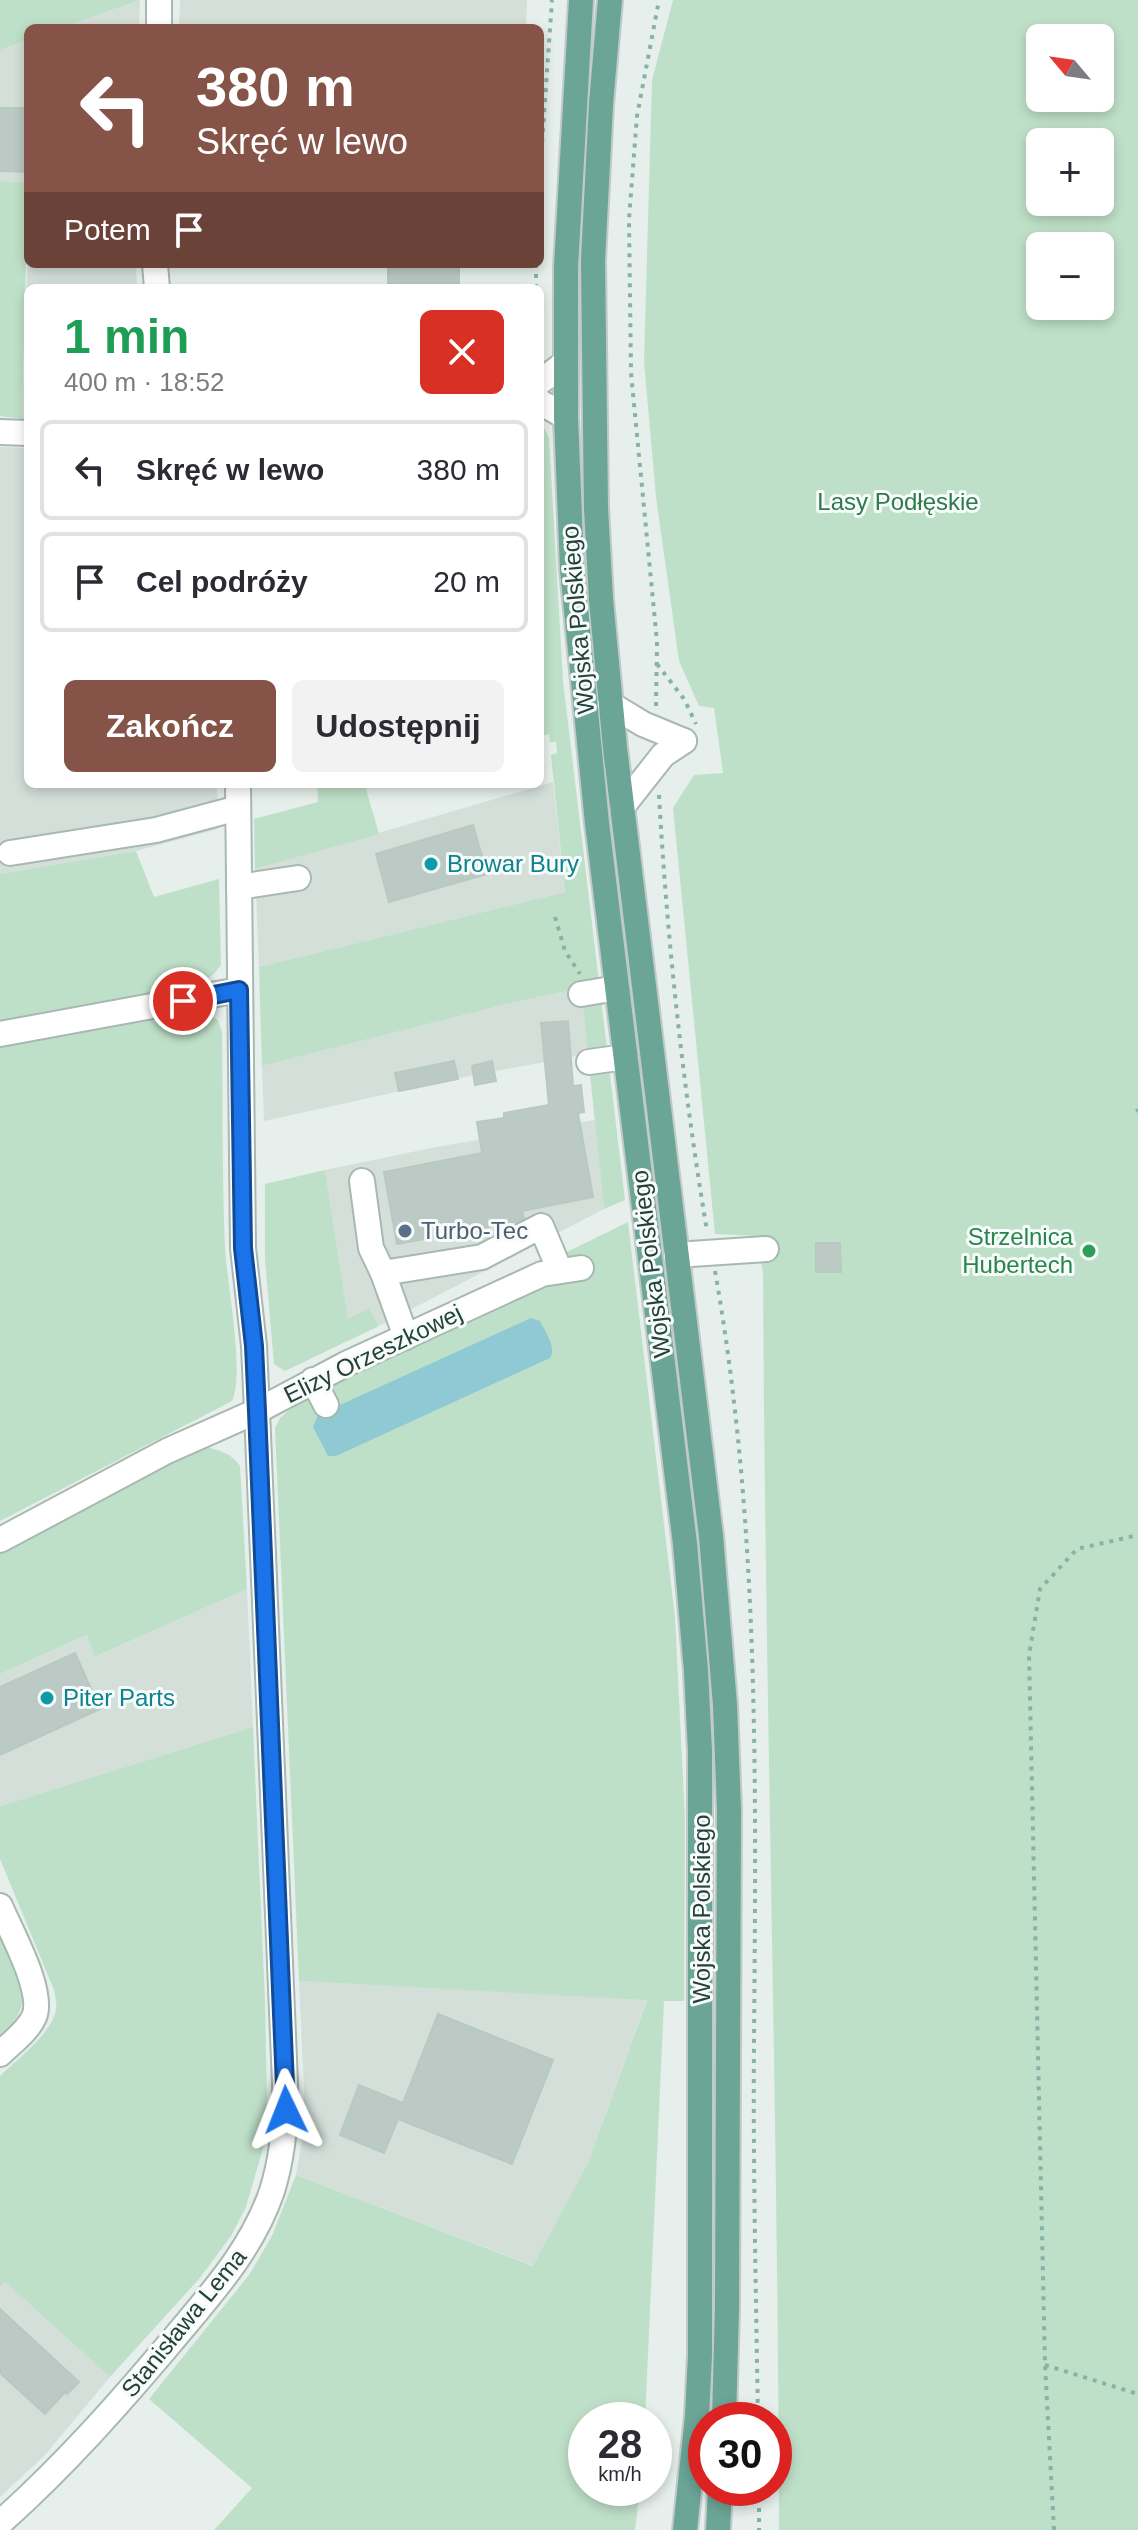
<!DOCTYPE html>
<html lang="pl">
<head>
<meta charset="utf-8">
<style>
  :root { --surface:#fff; --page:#f2f2f3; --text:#2b2b33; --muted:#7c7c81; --line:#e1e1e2; --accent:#855347 }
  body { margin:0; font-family:Arial,sans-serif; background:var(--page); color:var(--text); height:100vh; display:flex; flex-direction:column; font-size:30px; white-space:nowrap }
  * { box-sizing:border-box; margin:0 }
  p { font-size:26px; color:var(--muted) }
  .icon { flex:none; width:44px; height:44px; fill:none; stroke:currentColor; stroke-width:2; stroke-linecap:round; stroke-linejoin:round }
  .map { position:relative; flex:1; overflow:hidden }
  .side { position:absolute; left:24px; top:284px; width:520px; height:504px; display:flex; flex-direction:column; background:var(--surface); border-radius:12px; box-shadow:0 4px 12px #0003 }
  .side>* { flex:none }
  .top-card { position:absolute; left:24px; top:24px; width:520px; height:244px; border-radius:12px; box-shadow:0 4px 12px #0003; background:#855347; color:#fff; overflow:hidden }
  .needle { width:52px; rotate:299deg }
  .tools { position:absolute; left:1026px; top:24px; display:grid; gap:16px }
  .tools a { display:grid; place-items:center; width:88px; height:88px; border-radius:12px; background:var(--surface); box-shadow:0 4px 12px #0003; font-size:40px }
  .speed { position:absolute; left:568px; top:2402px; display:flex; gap:16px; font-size:40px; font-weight:700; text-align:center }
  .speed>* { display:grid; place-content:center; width:104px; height:104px; border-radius:50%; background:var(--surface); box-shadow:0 4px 12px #0003; line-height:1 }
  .speed small { font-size:20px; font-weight:400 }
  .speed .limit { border:12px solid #d22; background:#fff; color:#111 }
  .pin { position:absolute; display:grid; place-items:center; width:68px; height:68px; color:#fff; margin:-34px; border:4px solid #fff; border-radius:50%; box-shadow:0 2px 8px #0007 }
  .me { position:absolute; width:88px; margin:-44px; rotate:358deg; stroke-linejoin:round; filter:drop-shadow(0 0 6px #0008) }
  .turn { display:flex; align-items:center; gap:28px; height:168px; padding:0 40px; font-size:36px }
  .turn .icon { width:104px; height:104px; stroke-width:2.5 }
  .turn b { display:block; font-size:56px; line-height:68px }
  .then { display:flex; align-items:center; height:76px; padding:0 40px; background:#0003; gap:16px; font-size:30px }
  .round { display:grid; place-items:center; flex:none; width:84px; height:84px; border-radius:12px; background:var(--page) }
  .head { display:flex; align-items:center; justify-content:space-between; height:136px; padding:0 40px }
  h1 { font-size:48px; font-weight:700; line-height:60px; color:#1e9e55 }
  .primary-button { display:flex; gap:16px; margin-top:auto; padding:16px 40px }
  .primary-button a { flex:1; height:92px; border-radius:12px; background:var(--accent); color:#fff; font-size:32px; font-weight:700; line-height:92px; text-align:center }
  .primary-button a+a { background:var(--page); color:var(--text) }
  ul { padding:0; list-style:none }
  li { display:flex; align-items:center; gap:24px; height:100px; margin:0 16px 12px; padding:0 24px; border:4px solid var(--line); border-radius:12px }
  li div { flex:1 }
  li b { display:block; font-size:30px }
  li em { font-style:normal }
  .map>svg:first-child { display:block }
  .built { fill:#d4dfda }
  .green { fill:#bfe0c8; fill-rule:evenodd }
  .water { fill:#8ec9d4 }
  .building { fill:#bbcac4; stroke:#b8c9c2; stroke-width:2 }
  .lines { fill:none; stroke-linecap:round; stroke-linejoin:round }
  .minor-casing { stroke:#a8b8b2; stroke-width:28 }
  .major-casing { stroke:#c2cac8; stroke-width:28 }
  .path { stroke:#86b3a5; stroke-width:4; stroke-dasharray:4 6; stroke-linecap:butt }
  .minor { stroke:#fff; stroke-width:24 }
  .major { stroke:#6aa596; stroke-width:24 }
  .route-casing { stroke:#114b97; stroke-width:20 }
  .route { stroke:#1a73e8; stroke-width:14 }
  .culture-dot { fill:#0f9aa8; stroke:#f7fbf9; stroke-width:3 }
  .service-dot { fill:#5c6f8a; stroke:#f7fbf9; stroke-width:3 }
  .leisure-dot { fill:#2e9e5b; stroke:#f7fbf9; stroke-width:3 }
  .labels { text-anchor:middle; stroke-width:6; stroke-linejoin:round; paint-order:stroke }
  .park-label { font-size:24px; fill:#2d7a4b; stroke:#f7fbf9 }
  .street-label { font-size:24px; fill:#24423a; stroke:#f7fbf9 }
  .culture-label { font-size:24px; fill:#0d838f; stroke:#f7fbf9; text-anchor:start }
  .service-label { font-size:24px; fill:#4e5e75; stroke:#f7fbf9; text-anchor:start }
  .leisure-label { font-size:24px; fill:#27864d; stroke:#f7fbf9; text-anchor:end }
</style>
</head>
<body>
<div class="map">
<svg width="1138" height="2530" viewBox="0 0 1138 2530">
  <rect width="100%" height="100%" fill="#e6efeb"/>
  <g class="built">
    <path d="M140,0L139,28H61L109,11Z"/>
    <path d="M180,0H527L526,28H179Z"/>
    <path d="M28,40V182L0,181V50Z"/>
    <path d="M28,248V264H136L137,288H28V418L22,419Z"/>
    <path d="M0,447L28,448V784H217L218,829L136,851L0,874Z"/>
    <path d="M553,782L565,892L259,967L255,869Z"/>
    <path d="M581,988L588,1054L474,1075L264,1121L262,1066L507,1004Z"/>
    <path d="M595,1120L604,1209L379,1326L369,1308L348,1320L325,1170L436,1147Z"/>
    <path d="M247,1589L253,1727L0,1806V1674L88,1635L96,1657Z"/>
    <path d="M299,1981L647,1999L588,2163L534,2266L296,2175L303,2136L304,2088Z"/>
    <path d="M4,2281L110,2377L44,2456L0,2497V2286Z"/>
  </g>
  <g class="green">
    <path d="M0,0H140L61,28H28V40L0,50Z"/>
    <path d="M673,0H1138V2530H779C778,2111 765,1693 763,1274L757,1236L715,1234L673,808L694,775L723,773L714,708L699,706L679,661L656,497L644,362L652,80ZM1040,38H1100V98H1040ZM1040,142H1100V202H1040ZM1040,246H1100V306H1040Z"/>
    <path d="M0,181L28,182L22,419L0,416Z"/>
    <path d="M514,284V288H305L325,287Z"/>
    <path d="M540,420L549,438L563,681L625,1200L604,1209L581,988L507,1004L262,1066L259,967L565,892L551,755L557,753L556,742H550L549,734L540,737Z"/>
    <path d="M317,784H381L366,789L379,834L255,869L254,819L318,802Z"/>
    <path d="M136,851L154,897L219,879L221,965L214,974L196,986L0,1021V874Z"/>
    <path d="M195,1008L218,1020L222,1032C223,1104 222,1176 225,1248C227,1284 245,1373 232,1401L0,1521V1043Z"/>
    <path d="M325,1170L348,1319L369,1308L379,1326L285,1371L274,1364L265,1260V1184Z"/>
    <path d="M628,1222L675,1617L685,1820L684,2001H664L645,2420H586V2488H640L635,2530H214L252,2488L149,2399L249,2275L272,2236L296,2175L533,2266L588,2163L647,2000L299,1981L275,1428L280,1418L288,1411L309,1398L323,1378L400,1334Z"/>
    <path d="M204,1446C219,1451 231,1452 240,1466L247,1589L95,1657L87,1635L0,1674V1552Z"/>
    <path d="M253,1727L265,2002L267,2099L264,2145L246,2207L231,2236L199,2279L110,2377L5,2282L0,2286V2076C16,2060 55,2031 56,2008C57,2002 55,1996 54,1990L0,1859V1806Z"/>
    <path d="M0,1934C19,1978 40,1999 0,2038Z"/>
  </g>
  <path class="water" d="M531,1318L540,1321C545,1332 557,1347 550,1358L336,1456H328L313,1427L318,1415Z"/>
  <g class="building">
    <path d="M0,108H28V172L0,171Z"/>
    <path d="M459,264V283L388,284V265Z"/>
    <path d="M473,825L487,874L389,902L376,854Z"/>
    <path d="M568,1021L573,1086L581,1085L584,1112L578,1113L593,1197L522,1211L524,1218L519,1221L397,1244L384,1172L482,1153L477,1122L504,1118V1113L549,1105L541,1023Z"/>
    <path d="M454,1061L458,1079L399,1091L395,1073Z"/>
    <path d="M492,1061L496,1081L475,1085L472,1066Z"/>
    <path d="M816,1243H840L841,1272H816Z"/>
    <path d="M75,1653L100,1709L0,1755V1687Z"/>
    <path d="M438,2014L553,2060L512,2164L398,2119L384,2153L340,2135L359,2085L403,2103Z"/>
    <path d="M0,2309L79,2382L67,2394L65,2392L45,2414L0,2373Z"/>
  </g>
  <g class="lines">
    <defs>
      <g id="minor">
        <path d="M159,28V0"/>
        <path d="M155,264L157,288"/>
        <path d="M540,382L566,362"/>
        <path d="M540,402L566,417"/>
        <path d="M0,432L28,433"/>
        <path d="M610,704L643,724L684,741"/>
        <path d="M622,807L663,755L684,741"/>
        <path d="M10,853L156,830L238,808"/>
        <path d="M239,887L298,878"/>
        <path d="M581,994L617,988"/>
        <path d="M0,1034L239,990"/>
        <path d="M589,1062L625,1057"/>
        <path d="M362,1181L371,1248L383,1273"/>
        <path d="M676,1255L766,1249"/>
        <path d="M406,1337L383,1273L482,1257L541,1226L560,1271"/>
        <path d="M313,1380L326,1405"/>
        <path d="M0,1540L167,1451L257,1411L346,1364L542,1274L581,1268"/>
        <path d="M0,1906C11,1932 45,1992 34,2017C27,2032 11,2043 0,2054"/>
        <path d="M0,2523C63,2467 117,2406 171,2342C210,2295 252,2250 272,2191C283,2156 286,2120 285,2083L257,1411L254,1346L243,1248L238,784"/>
      </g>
      <g id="major">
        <path d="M581,0L566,267V417L572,569L597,823L685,1544L696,1671L700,1751V2355L697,2416L685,2530"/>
        <path d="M610,0L601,104L593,260L596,508L601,600L615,748L711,1536L725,1705L729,1810L727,2307L724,2420"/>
        <path d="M718,2530L720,2488"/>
      </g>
    </defs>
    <use href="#minor" class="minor-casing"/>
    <use href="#major" class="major-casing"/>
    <g class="path">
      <path d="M540,172L552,0"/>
      <path d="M536,264V288"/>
      <path d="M657,664L684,699L696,724"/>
      <path d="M656,706L657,642L631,373L629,219L637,116L659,0"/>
      <path d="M659,795C667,939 683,1088 707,1231"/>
      <path d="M555,917L565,951L580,974"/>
      <path d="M1136,1111L1138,1110"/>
      <path d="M715,1271C760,1526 756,1787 754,2044C753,2170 756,2295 758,2420"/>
      <path d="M1045,2365L1138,2394"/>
      <path d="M759,2488V2530"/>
      <path d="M1054,2530L1045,2365L1029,1655L1040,1589L1077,1549L1138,1535"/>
    </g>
    <use href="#minor" class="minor"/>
    <use href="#major" class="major"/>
  </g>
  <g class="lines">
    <defs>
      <path id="route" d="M183,1001L239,990L243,1248L254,1346L257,1411L286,2110"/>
    </defs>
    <use href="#route" class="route-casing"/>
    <use href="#route" class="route"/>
  </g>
  <g class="culture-dot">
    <circle cx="431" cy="864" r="8"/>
    <circle cx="47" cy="1698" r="8"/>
  </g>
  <circle class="service-dot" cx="405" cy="1231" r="8"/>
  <circle class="leisure-dot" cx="1089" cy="1251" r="8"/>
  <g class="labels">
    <g class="park-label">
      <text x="898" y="510">Lasy Podłęskie</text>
    </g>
    <g class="street-label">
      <text transform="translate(578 620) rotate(-95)" y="8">Wojska Polskiego</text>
      <text transform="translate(651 1264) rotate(-97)" y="8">Wojska Polskiego</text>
      <text transform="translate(373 1354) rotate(-26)" y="8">Elizy Orzeszkowej</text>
      <text transform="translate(702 1909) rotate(-90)" y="8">Wojska Polskiego</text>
      <text transform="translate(184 2323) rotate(-51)" y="8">Stanisława Lema</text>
    </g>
    <g class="culture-label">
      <text x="447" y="872">Browar Bury</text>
      <text x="63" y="1706">Piter Parts</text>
    </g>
    <g class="service-label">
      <text x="421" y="1239">Turbo-Tec</text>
    </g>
    <g class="leisure-label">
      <text x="1073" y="1245">Strzelnica<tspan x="1073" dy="28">Hubertech</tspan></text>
    </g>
  </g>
</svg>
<div class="tools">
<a><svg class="needle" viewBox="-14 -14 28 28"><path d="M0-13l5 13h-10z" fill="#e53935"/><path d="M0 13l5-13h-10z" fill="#7c7c81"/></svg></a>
<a>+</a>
<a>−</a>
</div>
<div class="speed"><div>28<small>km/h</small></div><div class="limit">30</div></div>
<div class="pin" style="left:183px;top:1001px;background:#d93025"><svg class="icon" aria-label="arrive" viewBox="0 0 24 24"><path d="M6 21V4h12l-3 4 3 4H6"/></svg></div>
<svg class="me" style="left:286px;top:2110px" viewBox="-20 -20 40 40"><path d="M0-17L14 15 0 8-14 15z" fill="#1a73e8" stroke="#fff" stroke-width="4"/></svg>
<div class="top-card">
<div class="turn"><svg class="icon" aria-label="left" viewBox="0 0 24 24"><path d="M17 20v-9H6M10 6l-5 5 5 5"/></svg><div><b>380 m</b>Skręć w lewo</div></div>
<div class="then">Potem<svg class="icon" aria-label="arrive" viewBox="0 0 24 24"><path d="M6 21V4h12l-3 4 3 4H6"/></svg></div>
</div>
<section class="side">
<div class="head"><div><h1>1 min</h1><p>400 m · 18:52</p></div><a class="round" style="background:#d93025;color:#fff"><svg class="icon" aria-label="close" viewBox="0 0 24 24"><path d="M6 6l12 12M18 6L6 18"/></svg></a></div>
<ul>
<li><svg class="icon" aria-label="left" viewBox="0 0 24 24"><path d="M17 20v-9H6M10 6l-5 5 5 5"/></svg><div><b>Skręć w lewo</b></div><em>380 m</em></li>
<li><svg class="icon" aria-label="arrive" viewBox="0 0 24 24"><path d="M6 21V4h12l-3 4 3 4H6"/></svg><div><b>Cel podróży</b></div><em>20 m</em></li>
</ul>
<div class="primary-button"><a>Zakończ</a><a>Udostępnij</a></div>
</section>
</div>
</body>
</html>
